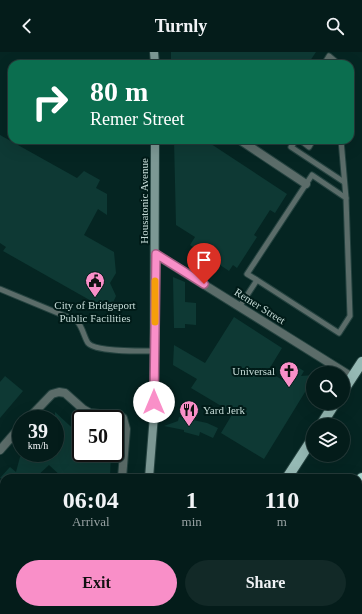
<!DOCTYPE html>
<html lang="en">
<head>
<meta charset="utf-8">
<style>
  :root { --surface:#041c1a; --page:#122927; --text:#f1f3f6; --muted:#97a1a2; --line:#253a39; --accent:#f98fc8 }
  body { margin:0; font-family:"Times New Roman",serif; background:var(--page); color:var(--text); height:100vh; display:flex; flex-direction:column; font-size:15px; white-space:nowrap }
  * { box-sizing:border-box; margin:0 }
  p { font-size:13px; color:var(--muted) }
  .icon { flex:none; width:22px; height:22px; fill:none; stroke:currentColor; stroke-width:2; stroke-linecap:round; stroke-linejoin:round }
  .map { position:relative; flex:1; overflow:hidden }
  .drawer { position:absolute; left:0px; top:422px; width:362px; height:140px; display:flex; flex-direction:column; background:var(--surface); border-radius:12px 12px 0 0; box-shadow:0 4px 16px #0002,0 0 0 1px var(--line) }
  .drawer>* { flex:none }
  .hud { position:absolute; left:8px; top:8px; width:346px; height:84px; border-radius:12px; box-shadow:0 4px 16px #0002,0 0 0 1px var(--line); background:#0b6e4f; color:#fff; overflow:hidden }
  .fabs { position:absolute; left:306px; top:314px; display:grid; gap:8px }
  .fabs a { display:grid; place-items:center; width:44px; height:44px; border-radius:50%; background:var(--surface); box-shadow:0 4px 16px #0002,0 0 0 1px var(--line); font-size:20px }
  .speed { position:absolute; left:12px; top:358px; display:flex; gap:8px; font-size:20px; font-weight:700; text-align:center }
  .speed>* { display:grid; place-content:center; width:52px; height:52px; border-radius:50%; background:var(--surface); box-shadow:0 4px 16px #0002,0 0 0 1px var(--line); line-height:1 }
  .speed small { font-size:10px; font-weight:400 }
  .speed .limit { border:2px solid #111; border-radius:6px; background:#fff; color:#111 }
  .pin { position:absolute; display:grid; place-items:center; width:34px; height:34px; color:#fff; margin:-41px -17px; border-radius:50% 50% 50% 0; rotate:-45deg; box-shadow:0 0 4px #0007 }
  .pin .icon { rotate:45deg }
  .me { position:absolute; width:44px; margin:-22px; rotate:0deg; stroke-linejoin:round; filter:drop-shadow(0 0 3px #0008) }
  .turn { display:flex; align-items:center; gap:14px; height:84px; padding:0 16px; font-size:18px }
  .turn .icon { width:52px; height:52px; stroke-width:2.5 }
  .turn b { display:block; font-size:28px; line-height:34px }
  .eta { display:flex; justify-content:space-evenly; align-items:center; height:68px; text-align:center }
  .eta b { font-size:24px; font-weight:600; line-height:28px }
  .action { display:flex; gap:8px; margin-top:auto; padding:8px 16px }
  .action a { flex:1; height:46px; border-radius:24px; background:var(--accent); color:#111; font-size:16px; font-weight:600; line-height:46px; text-align:center }
  .action a+a { background:var(--page); color:var(--text) }
  header { display:flex; justify-content:space-between; align-items:center; height:52px; padding:0 16px; background:var(--surface); font-size:18px; font-weight:600 }
  .map>svg:first-child { display:block }
  .building { fill:#0e3934 }
  .lines { fill:none; stroke-linecap:round; stroke-linejoin:round }
  .lane-casing { stroke:#24423f; stroke-width:7 }
  .street-casing { stroke:#24423f; stroke-width:10 }
  .secondary-casing { stroke:#24423f; stroke-width:10 }
  .primary-casing { stroke:#24423f; stroke-width:12 }
  .highway-casing { stroke:#24423f; stroke-width:14 }
  .lane { stroke:#5b6c69; stroke-width:5 }
  .street { stroke:#5b6c69; stroke-width:8 }
  .secondary { stroke:#7c9894; stroke-width:8 }
  .primary { stroke:#96bab5; stroke-width:10 }
  .highway { stroke:#add9d2; stroke-width:12 }
  .route-casing { stroke:#a25d82; stroke-width:10 }
  .route { stroke:#f98fc8; stroke-width:7 }
  .slow { stroke:#f59e0b; stroke-width:7 }
  .labels { text-anchor:middle; stroke-width:4; stroke-linejoin:round; paint-order:stroke }
  .street-label { font-size:11px; fill:#c5dbd7; stroke:#001b18 }
  .poi-label { font-size:11px; fill:#c5dbd7; stroke:#001b18 }
</style>
</head>
<body>
<header><svg class="icon" aria-label="back" viewBox="0 0 24 24"><path d="M15 5l-7 7 7 7"/></svg>Turnly<svg class="icon" aria-label="search" viewBox="0 0 24 24"><circle cx="10" cy="10" r="6"/><path d="M15 15l6 6"/></svg></header>
<div class="map">
<svg width="362" height="562" viewBox="0 0 362 562">
  <rect width="100%" height="100%" fill="#052522"/>
  <g class="building">
    <path d="M171,0H316L308,12H171Z"/>
    <path d="M0,83L77,126L84,119L100,128L96,136L107,142V163L98,157L84,183L114,200L116,221L110,231L116,244L109,259L3,199L6,195L0,191Z"/>
    <path d="M174,88H205L287,142L275,161L270,158L254,183L257,185L237,216L233,213L229,219L190,193L195,185L176,173Z"/>
    <path d="M173,225L185,230V250L196,251V273L185,272V276H174Z"/>
    <path d="M234,265L282,296L268,319L284,329L294,313L304,319L301,324L313,323V327L264,407L221,381L233,361L191,336L197,327L173,313L174,293L205,311Z"/>
    <path d="M5,324L23,339L0,366V330Z"/>
    <path d="M55,360L81,384V401H111L110,426H63L49,413L35,426H0L10,415L16,420L20,405L24,401H55Z"/>
    <path d="M179,365L207,371L218,376L213,386L200,380L199,384L184,380V378L164,374L178,369Z"/>
  </g>
  <g class="lines">
    <defs>
      <g id="lane">
        <path d="M324,12L329,4L335,9V12"/>
        <path d="M296,88L291,95L344,130"/>
        <path d="M300,88L309,95L313,88"/>
        <path d="M341,88L346,146"/>
        <path d="M0,237L77,269C83,276 84,285 88,291C95,300 142,299 155,299"/>
        <path d="M240,254L257,228L247,222L312,123L346,146L350,264L339,281L257,228"/>
        <path d="M99,558V562"/>
      </g>
      <g id="street">
        <path d="M240,88L306,132"/>
        <path d="M155,202L352,325"/>
        <path d="M28,367L52,342L59,340L65,341L83,357L90,361L119,364L123,366L126,377L122,426"/>
        <path d="M0,398L21,374"/>
        <path d="M36,562L39,558"/>
      </g>
      <g id="secondary">
        <path d="M154,0L155,12"/>
        <path d="M149,426L154,363L155,88"/>
        <path d="M134,562V558"/>
      </g>
      <g id="primary">
        <path d="M343,339L362,310"/>
        <path d="M321,373L335,351"/>
        <path d="M287,426L313,386"/>
        <path d="M200,562L202,558"/>
      </g>
      <g id="highway">
        <path d="M358,440L362,427"/>
        <path d="M358,556L362,540"/>
        <path d="M307,562L309,558"/>
      </g>
    </defs>
    <use href="#lane" class="lane-casing"/>
    <use href="#street" class="street-casing"/>
    <use href="#secondary" class="secondary-casing"/>
    <use href="#primary" class="primary-casing"/>
    <use href="#highway" class="highway-casing"/>
    <use href="#lane" class="lane"/>
    <use href="#street" class="street"/>
    <use href="#secondary" class="secondary"/>
    <use href="#primary" class="primary"/>
    <use href="#highway" class="highway"/>
  </g>
  <g class="lines">
    <defs>
      <path id="route" d="M154,350L156,202L204,232"/>
    </defs>
    <use href="#route" class="route-casing"/>
    <use href="#route" class="route"/>
    <path class="slow" d="M155,270V229"/>
  </g>
  <defs>
    <symbol id="civic-pin" viewBox="-11 -11 22 30"><path d="M0 17L-7.5 6A9.5 9.5 0 1 1 7.5 6Z" fill="#f98fc8" stroke="#001b18"/><path d="M-.6-6.5H3V-4.5H.6V-3L4-1V1h2V6H-6V1h2V-1L-.6-3ZM-1.2 2.5V6h2.4V2.5Z" fill="#111"/></symbol>
    <symbol id="church-pin" viewBox="-11 -11 22 30"><path d="M0 17L-7.5 6A9.5 9.5 0 1 1 7.5 6Z" fill="#f98fc8" stroke="#001b18"/><path d="M-1.2-6h2.4v3.5h3.3v2.4h-3.3V6h-2.4V-.1h-3.3v-2.4h3.3Z" fill="#111"/></symbol>
    <symbol id="restaurant-pin" viewBox="-11 -11 22 30"><path d="M0 17L-7.5 6A9.5 9.5 0 1 1 7.5 6Z" fill="#f98fc8" stroke="#001b18"/><path d="M-5-6h1v4h1v-4h1v4h1v-4h1v5L-1.5 .5V6h-2V.5L-5-1ZM5-6V6H3V1.5H1.5Q1.5-4 5-6Z" fill="#111"/></symbol>
  </defs>
  <g fill-rule="evenodd">
    <use href="#civic-pin" x="84" y="218" width="22" height="30"/>
    <use href="#church-pin" x="278" y="308" width="22" height="30"/>
    <use href="#restaurant-pin" x="178" y="347" width="22" height="30"/>
  </g>
  <g class="labels">
    <g class="street-label">
      <text transform="translate(144 149) rotate(-90)" y="4">Housatonic Avenue</text>
      <text transform="translate(260 254) rotate(32)" y="4">Remer Street</text>
    </g>
    <g class="poi-label">
      <text x="95" y="257">City of Bridgeport<tspan x="95" dy="13">Public Facilities</tspan></text>
      <text x="275" y="323" text-anchor="end">Universal</text>
      <text x="203" y="362" text-anchor="start">Yard Jerk</text>
    </g>
  </g>
</svg>
<div class="fabs">
<a><svg class="icon" aria-label="search" viewBox="0 0 24 24"><circle cx="10" cy="10" r="6"/><path d="M15 15l6 6"/></svg></a>
<a><svg class="icon" aria-label="layers" viewBox="0 0 24 24"><path d="M12 4l9 5-9 5-9-5zM3 14l9 5 9-5"/></svg></a>
</div>
<div class="speed"><div>39<small>km/h</small></div><div class="limit">50</div></div>
<div class="pin" style="left:204px;top:232px;background:#d93025"><svg class="icon" aria-label="arrive" viewBox="0 0 24 24"><path d="M6 21V4h12l-3 4 3 4H6"/></svg></div>
<svg class="me" style="left:154px;top:350px" viewBox="-20 -20 40 40"><circle r="19" fill="#fff"/><path d="M0-13L10 11 0 6-10 11z" fill="#f98fc8"/></svg>
<div class="hud">
<div class="turn"><svg class="icon" aria-label="right" viewBox="0 0 24 24"><path d="M7 20v-9h11M14 6l5 5-5 5"/></svg><div><b>80 m</b>Remer Street</div></div>
</div>
<section class="drawer">
<div class="eta">
<div><b>06:04</b><p>Arrival</p></div>
<div><b>1</b><p>min</p></div>
<div><b>110</b><p>m</p></div>
</div>
<div class="action"><a>Exit</a><a>Share</a></div>
</section>
</div>
</body>
</html>
